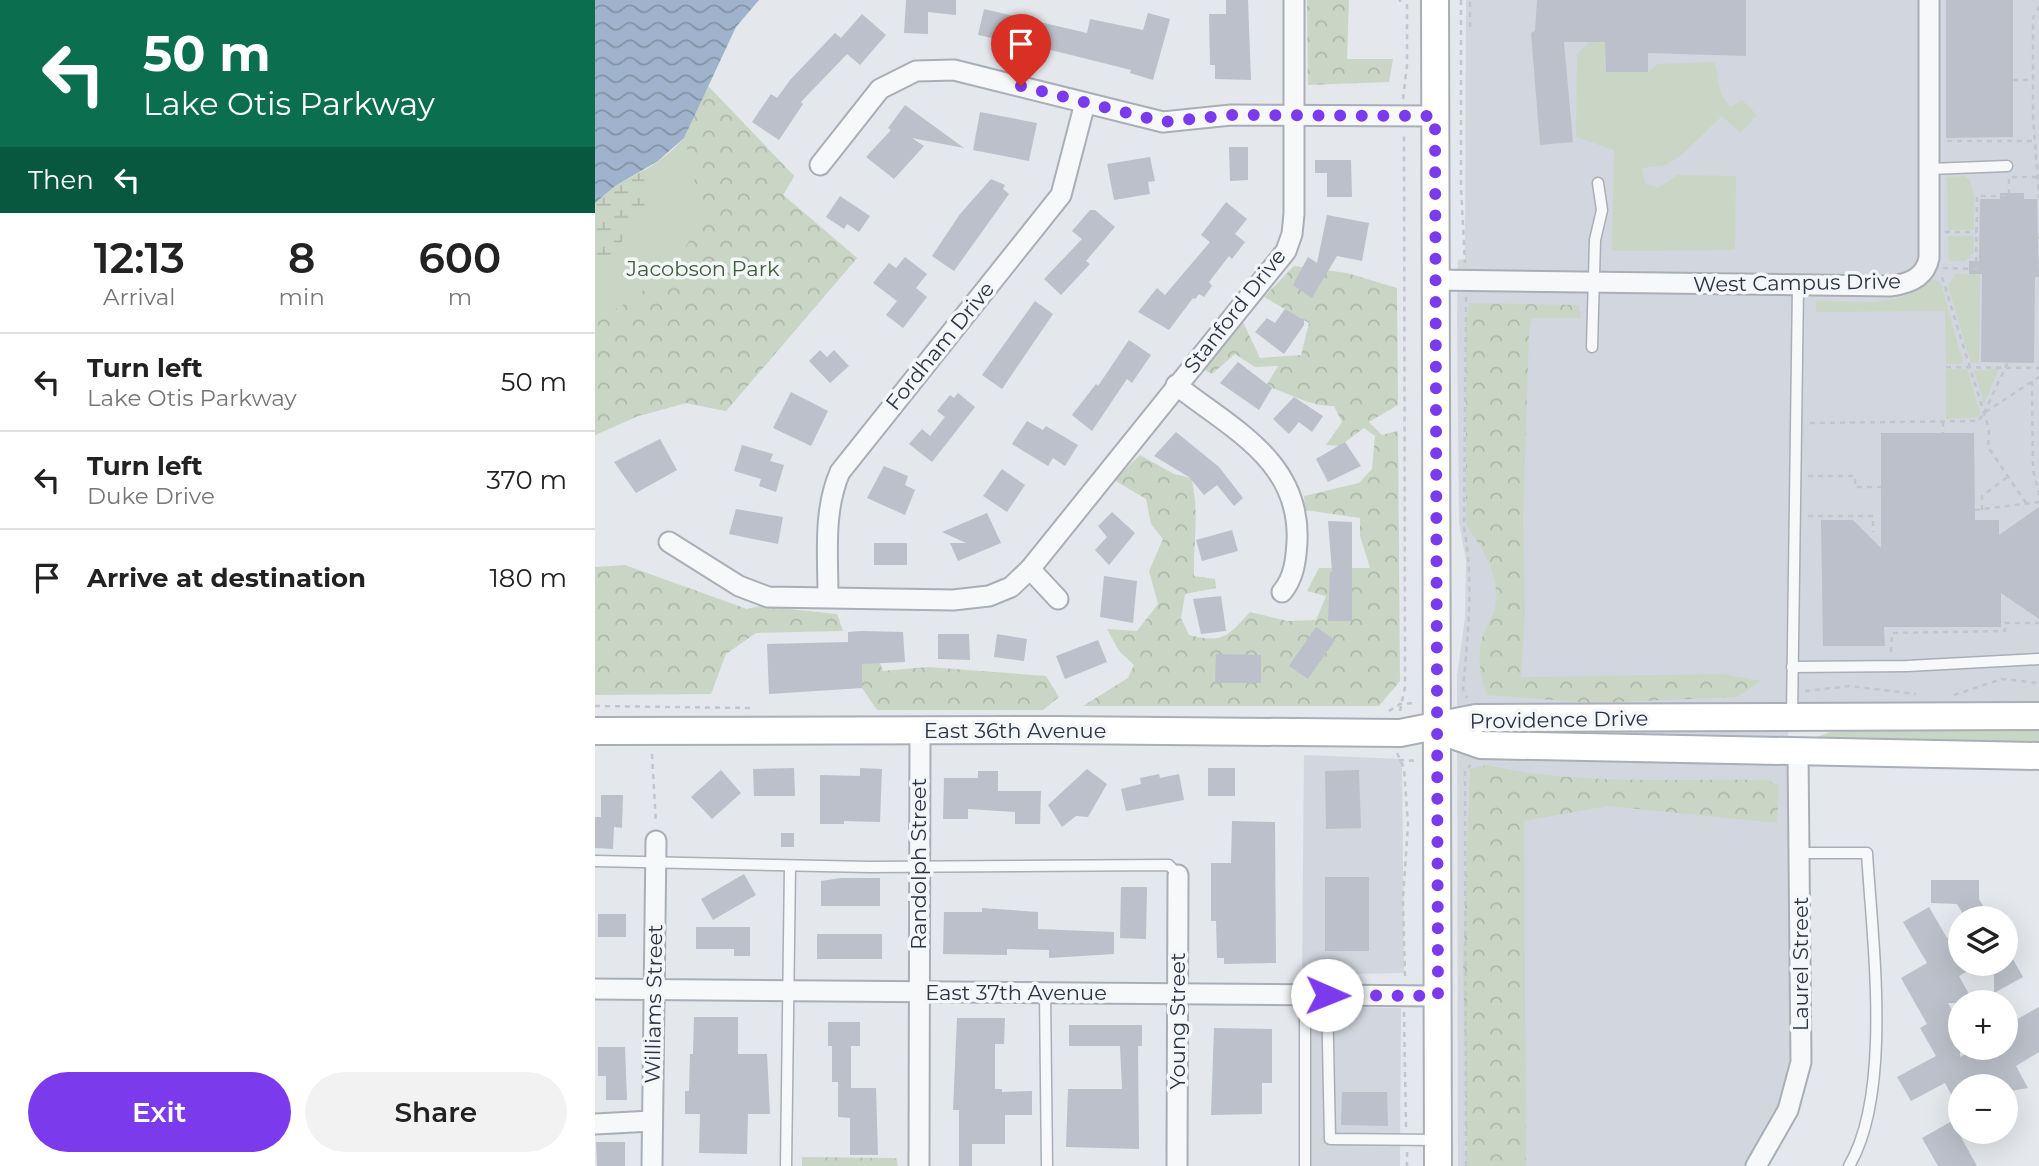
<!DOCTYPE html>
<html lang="en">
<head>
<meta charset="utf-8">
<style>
  :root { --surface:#fff; --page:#f2f2f2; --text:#222; --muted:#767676; --line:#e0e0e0; --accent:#7c3aed }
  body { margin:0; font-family:Montserrat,sans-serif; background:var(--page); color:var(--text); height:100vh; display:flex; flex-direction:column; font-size:26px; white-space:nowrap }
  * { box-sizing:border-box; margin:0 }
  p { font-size:23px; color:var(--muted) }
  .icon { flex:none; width:38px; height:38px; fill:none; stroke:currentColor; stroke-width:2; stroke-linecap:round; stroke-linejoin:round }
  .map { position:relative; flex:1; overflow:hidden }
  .drawer { display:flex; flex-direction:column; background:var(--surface); width:595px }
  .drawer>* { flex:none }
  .guide { background:#0b6e4f; color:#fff; overflow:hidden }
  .fabs { position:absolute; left:1353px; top:906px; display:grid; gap:14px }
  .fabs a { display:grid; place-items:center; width:70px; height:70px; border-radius:50%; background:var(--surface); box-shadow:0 7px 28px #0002; font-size:35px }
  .pin { position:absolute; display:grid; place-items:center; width:60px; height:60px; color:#fff; margin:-72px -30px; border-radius:50% 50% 50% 0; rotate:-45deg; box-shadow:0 0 7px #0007 }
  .pin .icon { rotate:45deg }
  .me { position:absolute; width:77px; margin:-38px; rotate:91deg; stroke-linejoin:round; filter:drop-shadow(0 0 5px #0008) }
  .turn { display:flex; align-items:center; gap:24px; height:147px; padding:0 28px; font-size:32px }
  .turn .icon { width:91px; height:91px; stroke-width:2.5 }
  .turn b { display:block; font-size:49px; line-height:60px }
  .then { display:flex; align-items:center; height:66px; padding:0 28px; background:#0003; gap:14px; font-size:26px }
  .eta { display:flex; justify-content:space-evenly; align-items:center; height:119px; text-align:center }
  .eta b { font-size:42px; font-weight:600; line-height:49px }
  .button { display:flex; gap:14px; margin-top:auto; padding:14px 28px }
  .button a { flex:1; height:80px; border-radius:42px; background:var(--accent); color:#fff; font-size:28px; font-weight:600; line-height:80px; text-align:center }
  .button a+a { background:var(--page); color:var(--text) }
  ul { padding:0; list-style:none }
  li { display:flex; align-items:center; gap:21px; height:98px; padding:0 28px; border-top:2px solid var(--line) }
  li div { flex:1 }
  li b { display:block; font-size:26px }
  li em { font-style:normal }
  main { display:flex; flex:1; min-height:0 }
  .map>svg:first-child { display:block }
  .built { fill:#d2d6de }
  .green { fill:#c9d6c5 }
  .forest { fill:url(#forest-crowns) }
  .wetland { fill:url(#wetland-marsh) }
  .water { fill:url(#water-waves) }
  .building { fill:#bbc0ca }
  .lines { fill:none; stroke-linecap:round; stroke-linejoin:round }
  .lane-casing { stroke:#a9aeb7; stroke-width:13 }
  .street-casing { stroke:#a9aeb7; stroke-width:23 }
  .secondary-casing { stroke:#a9aeb7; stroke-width:30 }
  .path { stroke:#c2c5cb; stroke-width:2.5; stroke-dasharray:5 5; stroke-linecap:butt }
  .lane { stroke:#f7f8fa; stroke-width:10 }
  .street { stroke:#f7f8fa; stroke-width:19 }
  .secondary { stroke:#fff; stroke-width:26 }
  .route { stroke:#7c3aed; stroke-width:12; stroke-dasharray:0 21.6 }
  .labels { text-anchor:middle; stroke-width:7; stroke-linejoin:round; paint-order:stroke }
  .park-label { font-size:21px; fill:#3f6138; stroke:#f4f6f9 }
  .street-label { font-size:21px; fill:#2b3445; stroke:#f4f6f9 }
</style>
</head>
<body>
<main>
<section class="drawer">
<div class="guide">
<div class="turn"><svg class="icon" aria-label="left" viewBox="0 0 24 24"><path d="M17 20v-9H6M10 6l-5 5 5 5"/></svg><div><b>50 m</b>Lake Otis Parkway</div></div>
<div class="then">Then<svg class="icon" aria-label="left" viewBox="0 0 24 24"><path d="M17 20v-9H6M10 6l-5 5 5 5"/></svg></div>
</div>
<div class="eta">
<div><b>12:13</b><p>Arrival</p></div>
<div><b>8</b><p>min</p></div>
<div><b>600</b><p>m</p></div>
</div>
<ul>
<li><svg class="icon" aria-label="left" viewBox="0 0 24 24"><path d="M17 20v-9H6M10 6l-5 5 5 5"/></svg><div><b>Turn left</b><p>Lake Otis Parkway</p></div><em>50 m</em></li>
<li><svg class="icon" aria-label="left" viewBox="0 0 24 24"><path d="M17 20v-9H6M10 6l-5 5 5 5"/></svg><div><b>Turn left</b><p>Duke Drive</p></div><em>370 m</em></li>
<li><svg class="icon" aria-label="arrive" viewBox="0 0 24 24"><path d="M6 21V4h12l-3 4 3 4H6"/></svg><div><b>Arrive at destination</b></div><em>180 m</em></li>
</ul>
<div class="button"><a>Exit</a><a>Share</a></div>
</section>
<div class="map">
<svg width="1444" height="1166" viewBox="0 0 1444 1166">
  <defs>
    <pattern id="forest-crowns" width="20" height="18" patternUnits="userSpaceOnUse" patternTransform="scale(1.75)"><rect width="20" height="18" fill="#c9d6c5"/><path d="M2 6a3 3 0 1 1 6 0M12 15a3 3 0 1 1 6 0" fill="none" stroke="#adb8ab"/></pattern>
    <pattern id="wetland-marsh" width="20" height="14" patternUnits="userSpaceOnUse" patternTransform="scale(1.75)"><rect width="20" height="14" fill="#c9d6c5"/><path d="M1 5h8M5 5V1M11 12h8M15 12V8" fill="none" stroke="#adb8ab"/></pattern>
    <pattern id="water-waves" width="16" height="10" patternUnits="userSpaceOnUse" patternTransform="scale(1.75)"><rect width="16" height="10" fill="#9fb4cc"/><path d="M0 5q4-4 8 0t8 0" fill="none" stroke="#8293a7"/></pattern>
  </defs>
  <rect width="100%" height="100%" fill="#e4e7ec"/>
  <g class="built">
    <path d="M871,0H1444V706L1193,708L1196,1068L1189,1095L1150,1166H863L862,676L870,618L871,561L864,522L862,316L863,260L870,259Z"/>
    <path d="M709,755L807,759L809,973L707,975Z"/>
    <path d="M706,1006L806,1008L805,1166H705Z"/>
  </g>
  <g class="green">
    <path d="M994,42H1010L1011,72H1053L1063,64L1120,62L1126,94L1135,107L1147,100L1162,115L1145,133L1127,116L1084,157L1070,165L1047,168L1050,183L1063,188L1082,175L1141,176L1140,250L1017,251L1019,150L981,137L982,54Z"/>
    <path d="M112,85L199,176L188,195L262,258L131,411L91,403L43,416L0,435V203C27,180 65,167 88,139C99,126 105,101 112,85Z"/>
    <path d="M1369,176L1375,180L1379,199V230H1353L1352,177Z"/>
    <path d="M1353,236H1379V252L1370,261H1354Z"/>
    <path d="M1360,274H1385L1384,363H1376L1353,286Z"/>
    <path d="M1336,279L1346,283L1368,364H1351L1350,311L1221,312V301C1262,301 1305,310 1336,279Z"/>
    <path d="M1404,368L1389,404L1379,371Z"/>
    <path d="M1351,369H1372L1385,412L1383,417L1351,419Z"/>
    <path d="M1444,723V746L1217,744L1222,737L1235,732Z"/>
  </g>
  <g class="forest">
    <path d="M712,0H754L752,59H798L794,82L713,85Z"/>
    <path d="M112,85L199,176L188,195L262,258L131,411L91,403L43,416L0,435V321C38,301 82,270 100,230C109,210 96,159 89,138Z"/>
    <path d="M699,266L752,273L802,288L803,405L774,422L787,435L803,431L805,681L784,706H488L533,678L539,665L524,651L512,629L542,631L563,604L554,571L568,539L556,524L551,499L519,480L545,455L579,474L596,478C605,510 598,543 599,576L620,579L621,588L590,594L586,618L594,635C628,644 633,636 655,612L692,621L721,620L731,596L712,591L724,568H775L765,536V518L710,510L709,496L764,483L777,469L780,436L769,428L745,446L731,445L747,422L739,406C716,407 694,393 671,386L683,366L660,367L640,354L617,374L604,367L648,322L665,358L706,355L714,323L669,297Z"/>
    <path d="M874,303L984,305L986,318H937L934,332L928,520L930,614L926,677L1128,674L1166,681L1142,697L998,703L892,695C885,679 883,659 886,642C888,631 896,621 899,611C908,580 888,549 871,525V324Z"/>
    <path d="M30,565L152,609L165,606L242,614L248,631L161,633L131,654L116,694L0,695V567Z"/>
    <path d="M266,641L281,652L288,671L333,667L451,676L464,697L448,710H282L267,688Z"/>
    <path d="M892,765C984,786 1078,778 1171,780L1184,785L1182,823L1013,806L929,821L931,1166H872L868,959L875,769Z"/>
    <path d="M207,1157L301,1158L303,1166H207Z"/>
  </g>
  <path class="wetland" d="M49,170L50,204L9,270L0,279V203L20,186Z"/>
  <path class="water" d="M0,0H164L141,27L89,138L63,161L20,186L0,203Z"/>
  <g class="building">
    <path d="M311,0H361V15L333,12V34L309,33Z"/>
    <path d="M631,0H653L656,80L620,79V65H615L614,14H631Z"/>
    <path d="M942,0H1151V56L1053,53V72H1011L1010,42H969L978,142L945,145L936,33L940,31Z"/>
    <path d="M1351,0H1418V137L1351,138Z"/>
    <path d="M389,9L492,33L495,19L548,30L553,13L575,19L558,80L535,73L536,70L420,41L418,47L396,42L397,38L383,35Z"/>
    <path d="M267,14L291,35L265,65L252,54L206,102L208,104L184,140L157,122L176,94L182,98L195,80L240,33L246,38Z"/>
    <path d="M310,105L369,148L317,138L329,146L299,179L271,157L296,130L293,128Z"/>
    <path d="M385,112L442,123L434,161L378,150Z"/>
    <path d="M634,147H653V180L635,181Z"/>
    <path d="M555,157L560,181L553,182L555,194L519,200L512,164Z"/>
    <path d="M720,160H756L757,197H732V173H720Z"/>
    <path d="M396,179L410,185L408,189L414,194L359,271L337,256L365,214Z"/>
    <path d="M1405,193H1429V199H1442L1444,277H1440L1439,363L1386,362L1387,274H1374V261H1384L1385,199H1405Z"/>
    <path d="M245,196L275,216L264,232L252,224L249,229L231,217Z"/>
    <path d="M631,202L652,219L640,234L650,242L637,259L634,256L614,282L617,286L609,297L604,294L600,299L598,298L574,330L543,312L562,288L570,295L615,242L606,235Z"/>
    <path d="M495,210H500L520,227L491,261L495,264L466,295L449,279L487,239L477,231Z"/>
    <path d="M732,215L774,223L767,261L742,256L717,298L698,285L713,257L722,263Z"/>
    <path d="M310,257L332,274L321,288L332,297L308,328L291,315L302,301L278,283L294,263L301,268Z"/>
    <path d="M440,301L458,314L407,389L387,375Z"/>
    <path d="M690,309L709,320V325L689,354L660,332L672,318L680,323Z"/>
    <path d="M534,340L556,355L537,383L532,379L497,431L477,415L501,384L503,386Z"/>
    <path d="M225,350L232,357L239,350L254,366L235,383L214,361Z"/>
    <path d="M643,362L677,388L664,410L625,383Z"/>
    <path d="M196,392L233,411L216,446L178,428Z"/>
    <path d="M363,393L380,407L337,462L314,444L327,429L335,436L350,417L342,411L355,395L359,398Z"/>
    <path d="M699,397L728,416L717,432L704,422L694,434L678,419Z"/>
    <path d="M432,421L448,430L451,426L483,445L470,466L458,458L453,466L417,444Z"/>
    <path d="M581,432L624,467L648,498L639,506L622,485L609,495L594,477L559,456Z"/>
    <path d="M1286,433H1379L1380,520H1404V535L1444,507V619L1406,593V627H1289L1290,646H1228L1226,520H1258L1286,548Z"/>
    <path d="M65,439L82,470L41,493L19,462Z"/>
    <path d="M750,442L766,466L733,482L721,459Z"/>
    <path d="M147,445L178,454L175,461L189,465L181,492L164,486L166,479L139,471Z"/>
    <path d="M289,466L313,476L310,485L320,490L310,515L272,498Z"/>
    <path d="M407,469L430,485L412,512L388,496Z"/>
    <path d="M141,509L188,517L183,544L134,534Z"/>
    <path d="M517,512L540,533L514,565L500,550L512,537L503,526Z"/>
    <path d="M392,513L406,543L363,561L355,543H371L347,532Z"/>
    <path d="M733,521L757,522V621H733L735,572H737Z"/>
    <path d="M637,530L643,551L607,561L601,540Z"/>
    <rect x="279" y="543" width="33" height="22"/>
    <path d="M509,576L542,581L538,623L505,617Z"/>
    <path d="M626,596L631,631L606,634L598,599Z"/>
    <path d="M721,627L740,640L713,679L694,666Z"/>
    <path d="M266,631L308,632L310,662L267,664V688L174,694L172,644L253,642V632Z"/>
    <path d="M343,634H374L375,660L343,659Z"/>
    <path d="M402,634L432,639L429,661L399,657Z"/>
    <path d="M503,640L512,662L470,679L461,656Z"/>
    <path d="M621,654L666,655V683H620Z"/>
    <path d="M199,768L200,796H159L158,769Z"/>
    <path d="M265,768L287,769L285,822L249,821V824H225V775L265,776Z"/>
    <rect x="613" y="768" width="27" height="28"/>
    <path d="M492,769L512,784L493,817L481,816L467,827L453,805Z"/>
    <path d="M126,770L146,793L117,819L96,797Z"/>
    <path d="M764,770L766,828L731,829L730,771Z"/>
    <path d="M383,771H403V791H446L445,824H420V812L373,809V819H348L349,778H383Z"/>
    <path d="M564,774L565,778L584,774L589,800L531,811L526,789L546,784L545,778Z"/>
    <path d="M6,795H28L27,828L19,827L18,849L0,848V817H6Z"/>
    <path d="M637,821L680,822L681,963L629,964V958H622L621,921H616V863H636Z"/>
    <rect x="186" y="833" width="13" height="14"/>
    <path d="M149,874L161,895L118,920L106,899Z"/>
    <rect x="730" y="877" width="44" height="74"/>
    <path d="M246,878H285V906H226V881Z"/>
    <path d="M1336,880H1384V899L1396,919H1371L1362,904L1336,903Z"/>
    <path d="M526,887H552L551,939L525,938Z"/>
    <path d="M1334,907L1352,938L1365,931V964H1385L1364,976L1379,1003H1353L1365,1025V1057L1381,1048H1410V1026L1444,1007V1052L1421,1066L1433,1088L1410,1092V1087H1397V1077L1379,1087H1365V1110L1350,1083L1316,1101L1302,1077L1341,1056L1325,1028L1332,1024L1306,978L1332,963L1308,922Z"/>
    <path d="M387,908L443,912V929L519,932V954L454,958V950L412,949V955L348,954L349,912H387Z"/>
    <rect x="3" y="914" width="28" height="23"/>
    <path d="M101,927H155V956H139V949H101Z"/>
    <rect x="222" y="934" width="65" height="25"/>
    <path d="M1410,945L1428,977L1399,993V964H1410Z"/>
    <path d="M99,1017H143V1054H172L175,1114H153L152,1154L104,1153L105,1114H90V1091H94L95,1054H98Z"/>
    <path d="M362,1018H410L409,1044H400V1089H407V1092L437,1091V1115H410V1144H377V1166H364V1110H358Z"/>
    <path d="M233,1022H265V1046H256V1088H281L283,1155H255V1118L243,1117V1082H237V1046H233Z"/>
    <path d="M474,1025H547V1046H543L544,1149L471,1147L473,1089H527L525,1046H474Z"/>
    <path d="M619,1028L677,1029V1083H667V1114L616,1115Z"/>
    <path d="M3,1047H30L32,1100H11V1076H3Z"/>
    <path d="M747,1092H792L793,1126L746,1125Z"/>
    <path d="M1357,1121L1382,1166H1343L1327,1138Z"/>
    <path d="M1,1142H30V1166H2Z"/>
  </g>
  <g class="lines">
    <defs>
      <g id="lane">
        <path d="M1335,169L1412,166"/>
        <path d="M997,347L1000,240L1007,210L1003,183"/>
        <path d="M1197,667L1312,666L1444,659"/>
        <path d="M1197,716L1203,286"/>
        <path d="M1205,853H1272C1277,938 1298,1092 1254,1166"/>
        <path d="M0,861L275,867L574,865L583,875"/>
        <path d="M450,993L452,1166"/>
        <path d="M710,995V1166"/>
        <path d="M732,995L735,1139L842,1140"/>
        <path d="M191,1166L195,866"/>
      </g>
      <g id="street">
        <path d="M225,165L285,89L321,71L359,70L568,122L636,115L840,116"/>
        <path d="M840,280L1295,286C1314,284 1330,278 1334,258V0"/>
        <path d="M581,385C637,429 706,461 702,542C701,560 699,578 687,592"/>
        <path d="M74,542L144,586L173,597L358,600L394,596L416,587L435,569L691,251L697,234L699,214V0"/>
        <path d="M435,569L463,599"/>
        <path d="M233,597C233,555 228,511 245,472L466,195L490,103"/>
        <path d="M0,989L843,996"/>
        <path d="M0,1124L57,1121"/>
        <path d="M57,1166L61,841"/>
        <path d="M324,1166L325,731"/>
        <path d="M582,1166L583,875"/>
        <path d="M1161,1166L1193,1110L1206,1062L1203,752"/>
      </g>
      <g id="secondary">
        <path d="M840,0L843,1166"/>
        <path d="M840,729L886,745L1444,756"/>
        <path d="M0,731L460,730L805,733L881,718L1444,716"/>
      </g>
    </defs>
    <use href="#lane" class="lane-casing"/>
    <use href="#street" class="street-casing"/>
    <use href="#secondary" class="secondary-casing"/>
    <g class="path">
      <path d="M866,0V188L870,263"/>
      <path d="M805,2V0"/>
      <path d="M875,2V32"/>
      <path d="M1444,6L1438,18V116L1444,198"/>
      <path d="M1418,80H1438"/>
      <path d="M808,99L812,65V0"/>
      <path d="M1352,141H1440"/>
      <path d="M1350,232H1382"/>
      <path d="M1442,237L1444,238"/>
      <path d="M1348,268L1381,269L1382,196H1414V177H1442"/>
      <path d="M1347,277L1394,429L1393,447L1431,503"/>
      <path d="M871,297L869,527C879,581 873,635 868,689L872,698"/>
      <path d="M1351,367L1444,368"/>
      <path d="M1437,381L1438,470L1444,495"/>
      <path d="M1389,413L1413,362"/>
      <path d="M1348,422V433"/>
      <path d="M1215,423L1383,421L1389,413L1444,377"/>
      <path d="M1213,476H1260V487H1286"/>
      <path d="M1380,510L1444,502"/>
      <path d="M1387,510V496L1414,476"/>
      <path d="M1213,516H1278V532"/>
      <path d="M1296,652L1297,633L1410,631V623H1444"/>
      <path d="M1210,691L1255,686L1321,694"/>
      <path d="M1359,695L1407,679L1444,683"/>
      <path d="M0,706L158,708"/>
      <path d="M794,711L805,704L820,703"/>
      <path d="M805,711L810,687L809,134"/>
      <path d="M802,753L809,768L813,824L808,899L810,977"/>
      <path d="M57,754L61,824"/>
      <path d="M804,760L822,761"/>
      <path d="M809,1012L811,1128"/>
      <path d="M812,1152V1166"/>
      <path d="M871,1166L870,770L876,765"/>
    </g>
    <use href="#lane" class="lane"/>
    <use href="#street" class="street"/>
    <use href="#secondary" class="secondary"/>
  </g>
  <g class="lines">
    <path class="route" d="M426,86L568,122L636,115L840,116L843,996L732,995"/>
  </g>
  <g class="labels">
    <g class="park-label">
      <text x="108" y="276">Jacobson Park</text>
    </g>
    <g class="street-label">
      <text transform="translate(1202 283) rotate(-1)" y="7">West Campus Drive</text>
      <text transform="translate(640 311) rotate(-52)" y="7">Stanford Drive</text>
      <text transform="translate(345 346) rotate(-51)" y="7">Fordham Drive</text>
      <text transform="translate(964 720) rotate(-1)" y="7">Providence Drive</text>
      <text x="420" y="738">East 36th Avenue</text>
      <text transform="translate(324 864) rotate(-90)" y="7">Randolph Street</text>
      <text transform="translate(1206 964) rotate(-90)" y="7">Laurel Street</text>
      <text x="421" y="1000">East 37th Avenue</text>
      <text transform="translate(59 1004) rotate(-89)" y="7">Williams Street</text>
      <text transform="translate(583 1021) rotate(-90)" y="7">Young Street</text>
    </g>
  </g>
</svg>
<div class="fabs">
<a><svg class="icon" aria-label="layers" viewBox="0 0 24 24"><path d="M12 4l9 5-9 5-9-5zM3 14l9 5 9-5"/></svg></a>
<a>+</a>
<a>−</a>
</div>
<div class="pin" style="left:426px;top:86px;background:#d93025"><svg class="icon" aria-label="arrive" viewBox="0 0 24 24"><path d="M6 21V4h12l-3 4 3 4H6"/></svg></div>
<svg class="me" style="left:732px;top:995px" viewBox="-20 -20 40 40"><circle r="19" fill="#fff"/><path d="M0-13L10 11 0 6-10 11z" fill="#7c3aed"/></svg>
</div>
</main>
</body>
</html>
